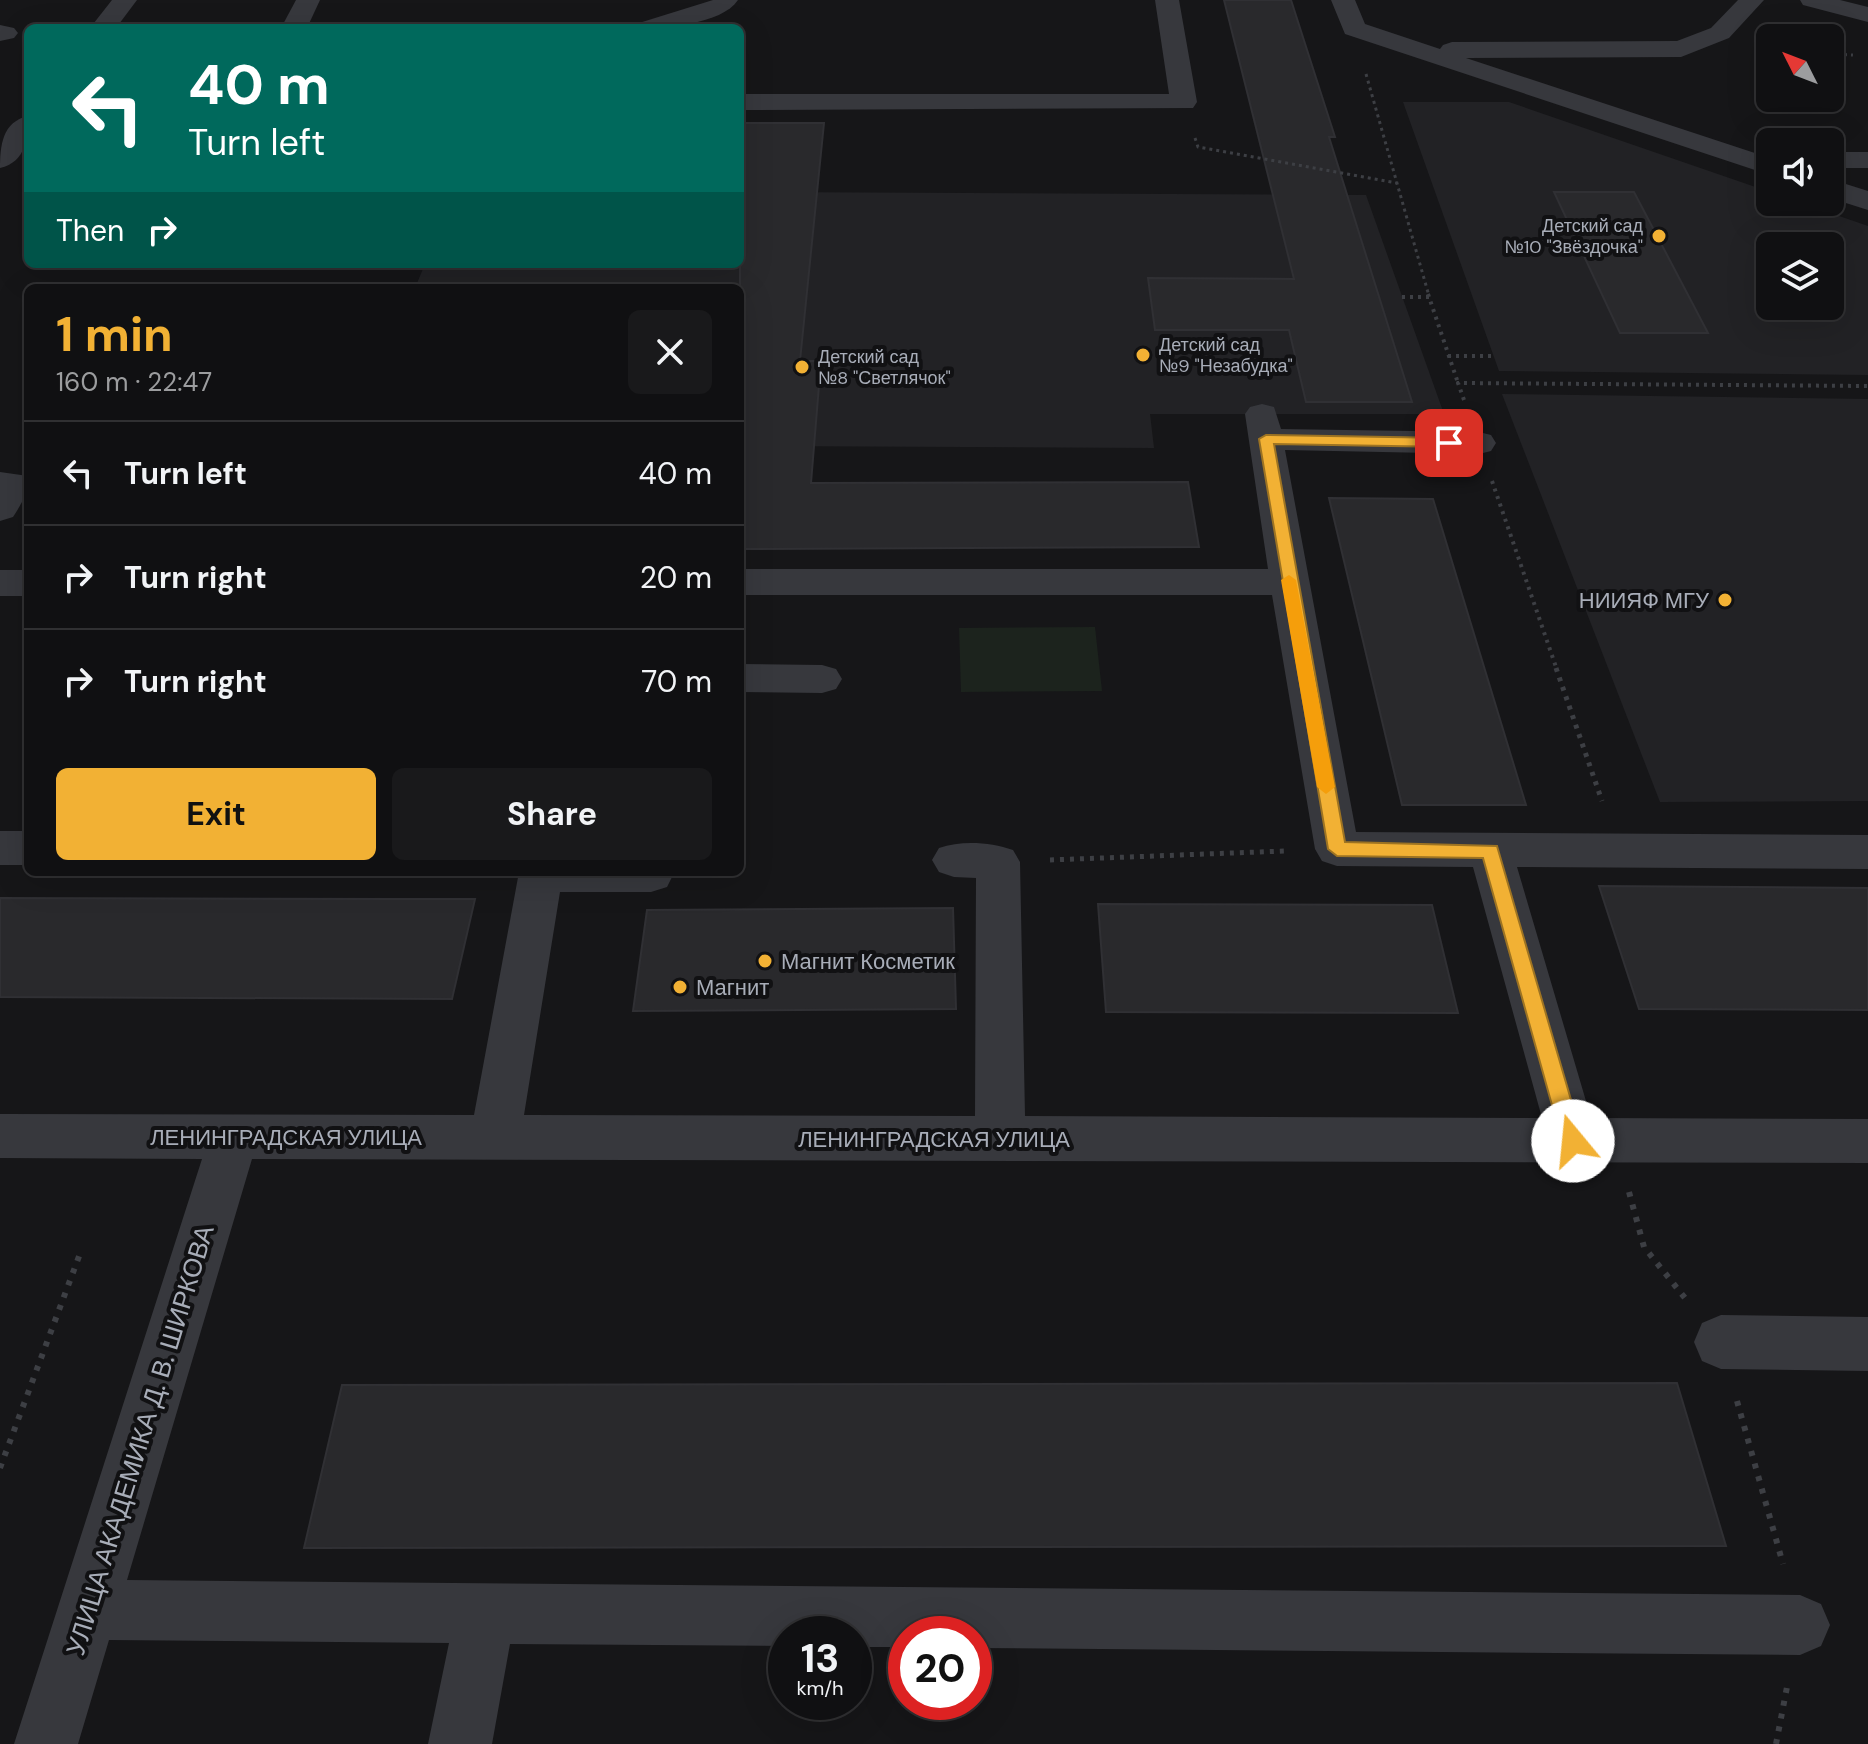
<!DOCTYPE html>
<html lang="en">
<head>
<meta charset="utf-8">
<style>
  :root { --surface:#101012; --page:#19191b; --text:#f1f3f6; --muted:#9c9d9f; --line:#303032; --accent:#f2b134 }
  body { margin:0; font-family:"DM Sans",sans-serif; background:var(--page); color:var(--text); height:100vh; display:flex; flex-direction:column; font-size:30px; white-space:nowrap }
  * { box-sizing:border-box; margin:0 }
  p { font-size:26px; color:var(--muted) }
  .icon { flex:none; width:44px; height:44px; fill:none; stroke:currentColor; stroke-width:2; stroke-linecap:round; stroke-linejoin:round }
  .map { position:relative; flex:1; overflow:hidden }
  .side { position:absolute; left:24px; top:284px; width:720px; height:592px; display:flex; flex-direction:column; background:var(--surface); border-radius:12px; box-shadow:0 8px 32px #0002,0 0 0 2px var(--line) }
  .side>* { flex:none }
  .top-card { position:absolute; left:24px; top:24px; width:720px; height:244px; border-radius:12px; box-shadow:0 8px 32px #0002,0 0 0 2px var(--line); background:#00695c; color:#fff; overflow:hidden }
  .needle { width:52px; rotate:312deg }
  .controls { position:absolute; left:1756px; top:24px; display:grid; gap:16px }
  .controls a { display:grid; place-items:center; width:88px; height:88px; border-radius:12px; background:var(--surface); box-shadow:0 8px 32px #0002,0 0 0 2px var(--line); font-size:40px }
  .speed { position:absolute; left:768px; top:1616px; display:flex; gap:16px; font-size:40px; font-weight:700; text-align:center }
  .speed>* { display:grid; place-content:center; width:104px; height:104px; border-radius:50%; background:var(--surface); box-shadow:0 8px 32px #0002,0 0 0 2px var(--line); line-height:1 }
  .speed small { font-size:20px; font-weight:400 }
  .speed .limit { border:12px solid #d22; background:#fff; color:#111 }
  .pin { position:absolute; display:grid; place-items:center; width:68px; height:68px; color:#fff; margin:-34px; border-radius:16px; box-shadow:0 4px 12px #0006 }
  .me { position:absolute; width:88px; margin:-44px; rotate:343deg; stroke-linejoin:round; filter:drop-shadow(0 0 6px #0008) }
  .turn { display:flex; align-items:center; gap:28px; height:168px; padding:0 32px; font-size:36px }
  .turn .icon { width:104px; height:104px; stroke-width:2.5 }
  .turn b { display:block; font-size:56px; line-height:68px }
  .then { display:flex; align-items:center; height:76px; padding:0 32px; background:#0003; gap:16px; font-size:30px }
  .round { display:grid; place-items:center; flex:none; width:84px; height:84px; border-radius:12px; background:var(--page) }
  .head { display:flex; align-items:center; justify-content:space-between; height:136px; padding:0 32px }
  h1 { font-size:48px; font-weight:700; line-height:60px; color:var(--accent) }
  .cta { display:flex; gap:16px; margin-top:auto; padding:16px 32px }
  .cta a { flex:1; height:92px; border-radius:12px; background:var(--accent); color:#111; font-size:32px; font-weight:700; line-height:92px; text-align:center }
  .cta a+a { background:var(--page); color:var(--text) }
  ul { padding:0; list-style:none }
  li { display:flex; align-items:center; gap:24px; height:104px; padding:0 32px; border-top:2px solid var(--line) }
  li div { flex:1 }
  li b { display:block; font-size:30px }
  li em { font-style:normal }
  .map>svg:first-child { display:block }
  .built { fill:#222225; fill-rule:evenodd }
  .green { fill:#1c231d }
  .building { fill:#29292c; stroke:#303034; stroke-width:2 }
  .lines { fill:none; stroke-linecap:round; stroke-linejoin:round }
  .path-far3 { stroke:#3d3f44; stroke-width:3; stroke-dasharray:3 4; stroke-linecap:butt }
  .path-far2 { stroke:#3d3f44; stroke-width:4; stroke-dasharray:3 5; stroke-linecap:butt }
  .path-far1 { stroke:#3d3f44; stroke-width:5; stroke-dasharray:4 6; stroke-linecap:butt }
  .path { stroke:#3d3f44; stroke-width:6; stroke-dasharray:5 8; stroke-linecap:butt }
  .minor { fill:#37383d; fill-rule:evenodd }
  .route { fill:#f2b134; stroke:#9d7322; stroke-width:2 }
  .slow { fill:#f59e0b }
  .poi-dot { fill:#f2b134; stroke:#111113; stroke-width:3 }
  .labels { text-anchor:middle; stroke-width:8; stroke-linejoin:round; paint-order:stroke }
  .far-poi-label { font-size:18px; fill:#a8adb8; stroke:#111113; text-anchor:start }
  .poi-label { font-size:22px; fill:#a8adb8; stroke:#111113; text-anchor:start }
  .street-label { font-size:22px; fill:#a8adb8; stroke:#111113 }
  .near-street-label { font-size:26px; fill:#a8adb8; stroke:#111113 }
</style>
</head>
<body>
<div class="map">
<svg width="1868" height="1744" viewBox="0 0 1868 1744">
  <rect width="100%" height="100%" fill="#161618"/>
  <g class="built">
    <path d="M1403,102H1509L1770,192V202H1799L1868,226V375L1499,371ZM1770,246H1830V306H1770Z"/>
    <path d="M740,192L1366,195L1444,414H1150L1154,448L740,446V288H415L425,264H740Z"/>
    <path d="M1502,394L1868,399V801L1660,802Z"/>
  </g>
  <path class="green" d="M1095,627L1102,691L961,692L959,628Z"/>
  <g class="building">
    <path d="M1224,0H1291L1335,137H1329L1412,402H1306L1289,330H1155L1148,278L1294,279Z"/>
    <path d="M740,123H824L800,361H821L811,483L1188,482L1199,547L740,549Z"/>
    <path d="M1554,192H1634L1708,333H1620Z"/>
    <path d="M1329,498L1433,499L1526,805H1402Z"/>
    <path d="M1599,886L1868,888V1010L1639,1009Z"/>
    <path d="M0,898L400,899H475L452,999L0,997Z"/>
    <path d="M1098,904L1432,905L1458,1013L1106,1012Z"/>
    <path d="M953,908L956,1009L633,1011L647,910Z"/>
    <path d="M1677,1383L1726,1546L304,1548L342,1385Z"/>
  </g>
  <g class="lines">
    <g class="path-far3">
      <path d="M1830,54L1853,55"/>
      <path d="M1366,74L1429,296"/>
      <path d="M1195,138L1198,147L1397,183"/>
    </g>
    <g class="path-far2">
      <path d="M1428,294L1458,383"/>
      <path d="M1402,297H1429"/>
      <path d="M1448,356H1493"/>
      <path d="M1464,400L1458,383L1868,386"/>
      <path d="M1492,481L1557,670"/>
    </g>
    <g class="path-far1">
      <path d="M1556,668L1602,801"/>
      <path d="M1050,860L1284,851"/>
    </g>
    <g class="path">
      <path d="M1629,1192L1644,1247L1685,1298"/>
      <path d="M1737,1401L1783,1564"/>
      <path d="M0,1468L81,1251"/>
      <path d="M1776,1744L1787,1687"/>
    </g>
    <g class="minor">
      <path d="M112,0H137L116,28H90Z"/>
      <path d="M296,0H320L307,28H281Z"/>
      <path d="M713,0H738C721,25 664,28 635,28L639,23Z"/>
      <path d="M1155,0H1179L1197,102L1193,108L740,110V94H1169Z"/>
      <path d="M1331,0H1355L1365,24L1440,49L1443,45L1452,42L1677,41L1711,28L1738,0H1764L1729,38L1681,57L1466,58L1770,158V175L1345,34Z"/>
      <path d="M1800,0H1840L1868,7V22L1803,5Z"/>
      <path d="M0,25L14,28L18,33L14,38L0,41Z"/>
      <path d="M28,116C28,138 26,162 0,168C0,146 2,122 28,116Z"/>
      <rect x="1830" y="152" width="38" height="16"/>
      <path d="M1830,179L1868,191V210L1830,198Z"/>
      <path d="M1262,404L1274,407L1281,429L1479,432L1491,435L1496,443L1491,451L1479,454L1285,450L1356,832L1868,835V869L1517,867L1591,1118L1868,1119V1163L252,1159L127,1580L1800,1595L1821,1604L1830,1625L1821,1646L1800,1655L974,1648V1634H906V1647H854V1634H786V1646L510,1644L492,1744H428L449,1643L109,1640L78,1744H14L202,1159L0,1158V1114L474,1115L519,872H671L673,875L667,887L651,892H560L524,1115L975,1116L976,878L954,877L939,872L932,860L939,848C962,840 990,842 1013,850L1020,862L1025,1116L1542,1118L1473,867L1337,866L1322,861L1315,849L1272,595H740V569H1268L1245,414L1250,407Z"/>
      <path d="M0,472L28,476C28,493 22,503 13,517L0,521Z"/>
      <rect x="0" y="570" width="28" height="26"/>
      <path d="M740,664L822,665L836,669L842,679L836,689L822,693L740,692Z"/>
      <rect x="0" y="831" width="28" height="34"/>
      <path d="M1721,1315L1868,1317V1371L1721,1369L1702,1361L1694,1342L1702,1323Z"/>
    </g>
  </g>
  <path class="route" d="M1266,435L1449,438L1456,443L1449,447L1274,444L1345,842L1497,846L1583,1141L1580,1148L1573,1150L1565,1148L1562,1141L1483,858L1337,856L1328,849L1259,439Z"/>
  <path class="slow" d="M1289,575L1296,580L1335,787L1326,794L1317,787L1281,580Z"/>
  <g class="poi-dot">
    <circle cx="1659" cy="236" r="8"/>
    <circle cx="1143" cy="355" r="8"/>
    <circle cx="802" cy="367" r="8"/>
    <circle cx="1725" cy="600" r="8"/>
    <circle cx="765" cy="961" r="8"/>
    <circle cx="680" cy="987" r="8"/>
  </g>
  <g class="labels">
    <g class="far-poi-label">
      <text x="1643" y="232" text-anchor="end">Детский сад<tspan x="1643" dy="21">№10 "Звёздочка"</tspan></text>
      <text x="1159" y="351">Детский сад<tspan x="1159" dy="21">№9 "Незабудка"</tspan></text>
      <text x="818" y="363">Детский сад<tspan x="818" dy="21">№8 "Светлячок"</tspan></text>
    </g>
    <g class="poi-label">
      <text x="1709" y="608" text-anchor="end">НИИЯФ МГУ</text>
      <text x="781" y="969">Магнит Косметик</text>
      <text x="696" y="995">Магнит</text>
    </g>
    <g class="street-label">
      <text x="286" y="1145">ЛЕНИНГРАДСКАЯ УЛИЦА</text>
      <text x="934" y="1147">ЛЕНИНГРАДСКАЯ УЛИЦА</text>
    </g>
    <g class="near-street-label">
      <text transform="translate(140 1440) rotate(-73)" y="9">УЛИЦА АКАДЕМИКА Д. В. ШИРКОВА</text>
    </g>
  </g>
</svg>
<div class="controls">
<a><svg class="needle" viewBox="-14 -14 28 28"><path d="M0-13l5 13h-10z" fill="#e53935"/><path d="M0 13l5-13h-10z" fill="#9c9d9f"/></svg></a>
<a><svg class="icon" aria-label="sound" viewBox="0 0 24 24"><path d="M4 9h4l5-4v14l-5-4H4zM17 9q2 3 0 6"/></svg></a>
<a><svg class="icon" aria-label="layers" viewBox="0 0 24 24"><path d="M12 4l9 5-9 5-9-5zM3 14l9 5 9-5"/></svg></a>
</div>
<div class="speed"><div>13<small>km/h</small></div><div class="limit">20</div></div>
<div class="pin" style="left:1449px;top:443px;background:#d93025"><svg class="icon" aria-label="arrive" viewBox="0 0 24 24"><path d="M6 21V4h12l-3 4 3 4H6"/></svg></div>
<svg class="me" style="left:1573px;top:1141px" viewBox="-20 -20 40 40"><circle r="19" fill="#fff"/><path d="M0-13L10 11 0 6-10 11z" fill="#f2b134"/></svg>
<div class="top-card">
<div class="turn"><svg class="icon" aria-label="left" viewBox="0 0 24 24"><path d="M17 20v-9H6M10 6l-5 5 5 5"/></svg><div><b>40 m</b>Turn left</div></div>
<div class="then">Then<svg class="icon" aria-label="right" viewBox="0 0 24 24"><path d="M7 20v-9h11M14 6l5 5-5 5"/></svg></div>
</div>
<section class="side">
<div class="head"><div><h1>1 min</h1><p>160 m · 22:47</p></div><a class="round"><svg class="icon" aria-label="close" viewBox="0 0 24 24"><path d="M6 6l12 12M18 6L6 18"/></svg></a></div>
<ul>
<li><svg class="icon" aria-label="left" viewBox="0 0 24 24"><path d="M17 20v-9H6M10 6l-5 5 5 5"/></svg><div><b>Turn left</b></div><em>40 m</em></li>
<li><svg class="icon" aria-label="right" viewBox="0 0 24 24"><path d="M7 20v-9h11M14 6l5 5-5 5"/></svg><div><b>Turn right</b></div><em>20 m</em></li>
<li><svg class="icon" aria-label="right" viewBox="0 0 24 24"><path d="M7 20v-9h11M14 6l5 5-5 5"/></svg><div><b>Turn right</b></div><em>70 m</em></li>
</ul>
<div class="cta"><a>Exit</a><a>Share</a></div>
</section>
</div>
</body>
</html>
